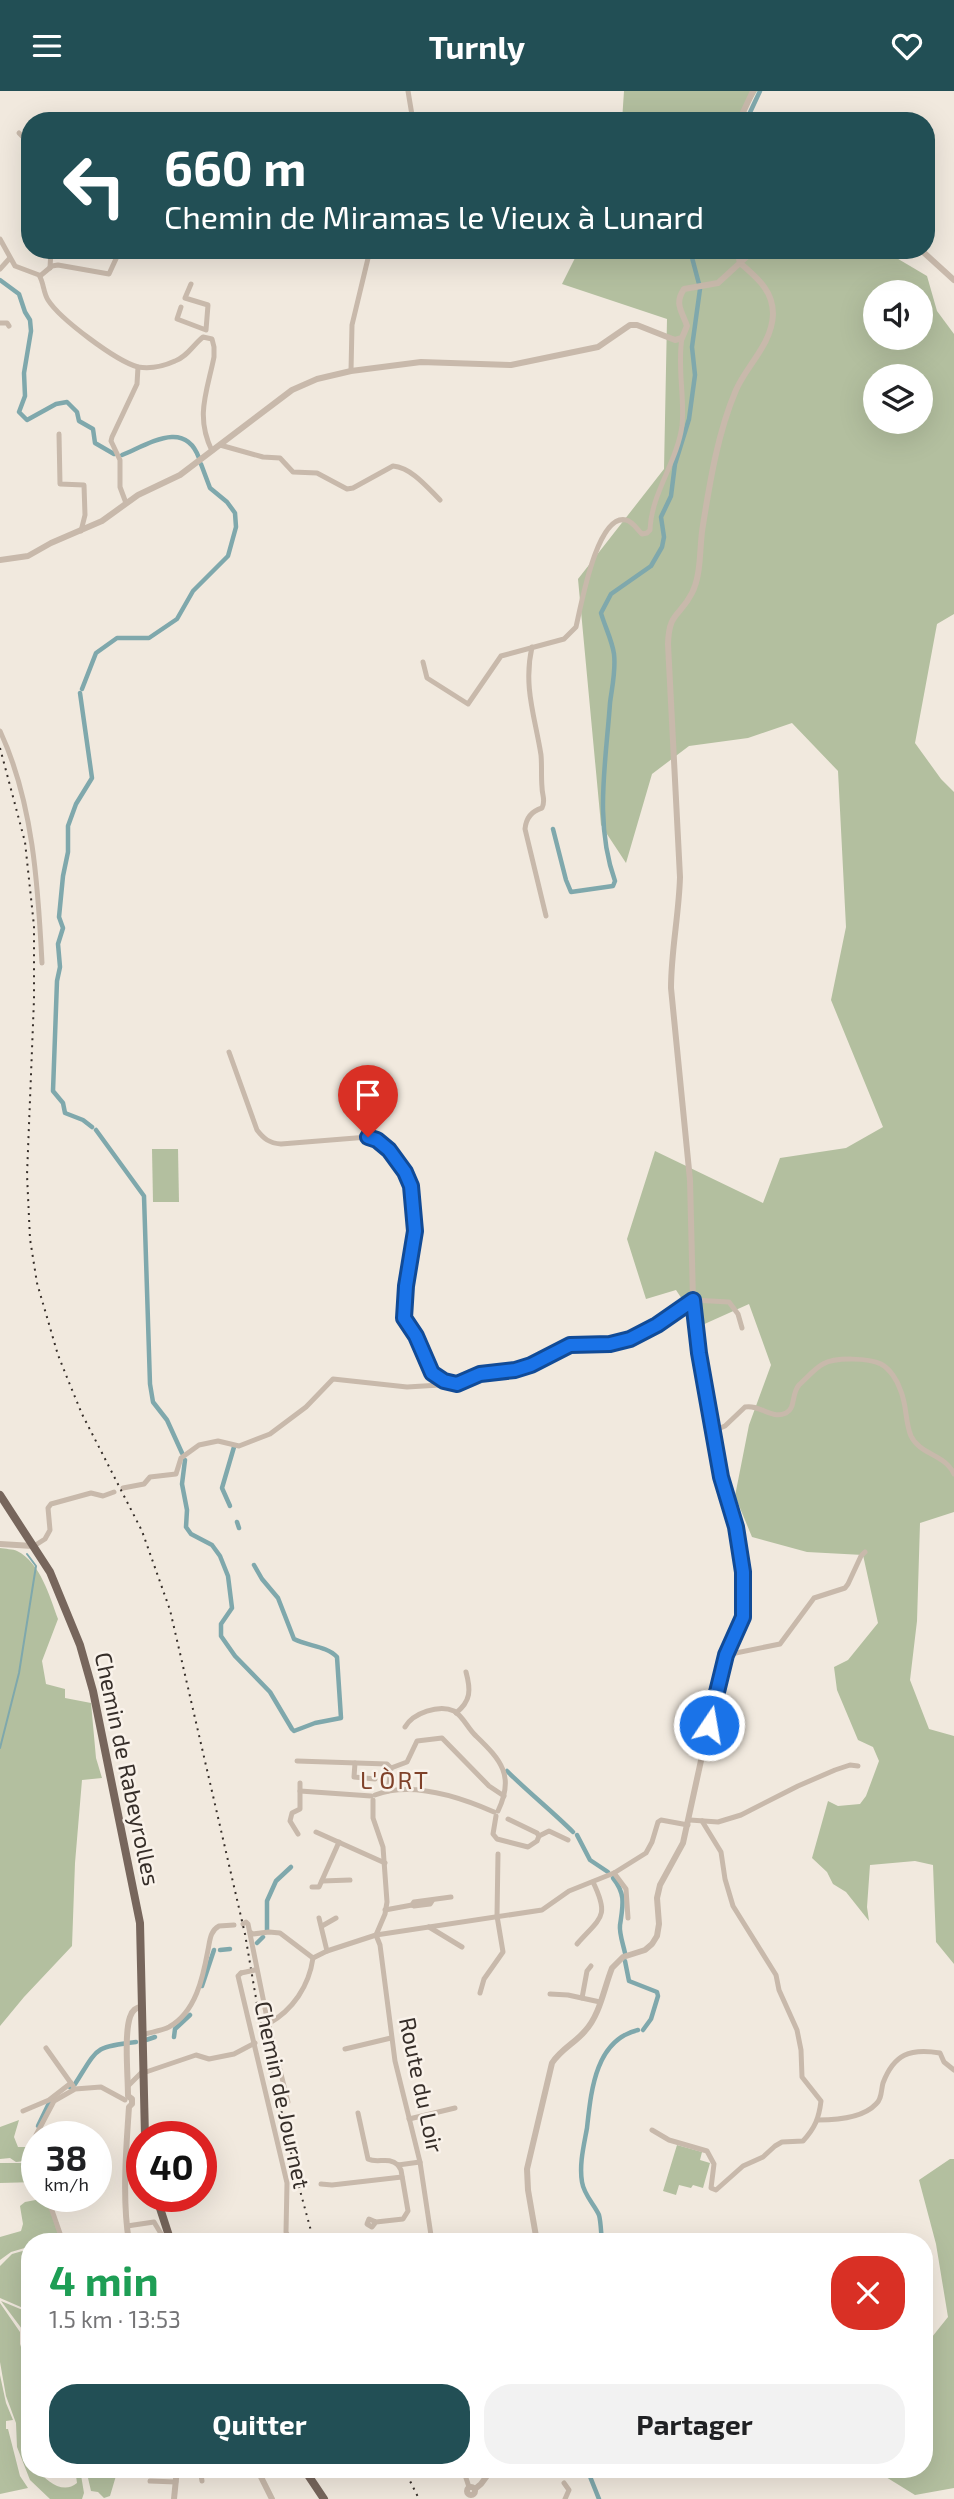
<!DOCTYPE html>
<html lang="fr">
<head>
<meta charset="utf-8">
<style>
  :root { --surface:#fff; --page:#f2f2f2; --text:#202124; --muted:#757577; --accent:#224f55 }
  body { margin:0; font-family:"Exo 2",sans-serif; background:var(--page); color:var(--text); height:100vh; display:flex; flex-direction:column; font-size:26px; white-space:nowrap }
  * { box-sizing:border-box; margin:0 }
  p { font-size:23px; color:var(--muted) }
  .icon { flex:none; width:38px; height:38px; fill:none; stroke:currentColor; stroke-width:2; stroke-linecap:round; stroke-linejoin:round }
  .map { position:relative; flex:1; overflow:hidden }
  .details { position:absolute; left:21px; top:2142px; width:912px; height:245px; display:flex; flex-direction:column; background:var(--surface); border-radius:28px; box-shadow:0 7px 28px #0002 }
  .details>* { flex:none }
  .hud { position:absolute; left:21px; top:21px; width:914px; height:147px; border-radius:28px; box-shadow:0 7px 28px #0002; background:#224f55; color:#fff; overflow:hidden }
  .tools { position:absolute; left:863px; top:189px; display:grid; gap:14px }
  .tools a { display:grid; place-items:center; width:70px; height:70px; border-radius:50%; background:var(--surface); box-shadow:0 7px 28px #0002; font-size:35px }
  .speed { position:absolute; left:21px; top:2030px; display:flex; gap:14px; font-size:35px; font-weight:700; text-align:center }
  .speed>* { display:grid; place-content:center; width:91px; height:91px; border-radius:50%; background:var(--surface); box-shadow:0 7px 28px #0002; line-height:1 }
  .speed small { font-size:18px; font-weight:400 }
  .speed .limit { border:10px solid #d22; background:#fff; color:#111 }
  .pin { position:absolute; display:grid; place-items:center; width:60px; height:60px; color:#fff; margin:-72px -30px; border-radius:50% 50% 50% 0; rotate:-45deg; box-shadow:0 0 7px #0007 }
  .pin .icon { rotate:45deg }
  .me { position:absolute; width:77px; margin:-38px; rotate:12deg; stroke-linejoin:round; filter:drop-shadow(0 0 5px #0008) }
  .turn { display:flex; align-items:center; gap:24px; height:147px; padding:0 28px; font-size:32px }
  .turn .icon { width:91px; height:91px; stroke-width:2.5 }
  .turn b { display:block; font-size:49px; line-height:60px }
  .round { display:grid; place-items:center; flex:none; width:74px; height:74px; border-radius:28px; background:var(--page) }
  .headline { display:flex; align-items:center; justify-content:space-between; height:119px; padding:0 28px }
  h1 { font-size:42px; font-weight:700; line-height:52px; color:#1e9e55 }
  .primary-button { display:flex; gap:14px; margin-top:auto; padding:14px 28px }
  .primary-button a { flex:1; height:80px; border-radius:28px; background:var(--accent); color:#fff; font-size:28px; font-weight:700; line-height:80px; text-align:center }
  .primary-button a+a { background:var(--page); color:var(--text) }
  header { display:flex; justify-content:space-between; align-items:center; height:91px; padding:0 28px; background:var(--accent); color:#fff; font-size:32px; font-weight:700 }
  .map>svg:first-child { display:block }
  .green { fill:#b3bf9f; fill-rule:evenodd }
  .lines { fill:none; stroke-linecap:round; stroke-linejoin:round }
  .stream { stroke:#7fa8ac; stroke-width:2 }
  .canal { stroke:#7fa8ac; stroke-width:4.5 }
  .minor { stroke:#c8b9ab; stroke-width:5 }
  .tertiary { stroke:#c8b9ab; stroke-width:6 }
  .primary { stroke:#77665c; stroke-width:8 }
  .rail { stroke:#362e29; stroke-width:2; stroke-dasharray:2 5; stroke-linecap:butt }
  .minor-bridge { stroke:#c8b9ab; stroke-width:5 }
  .route-casing { stroke:#114b97; stroke-width:18 }
  .route { stroke:#1a73e8; stroke-width:12 }
  .labels { text-anchor:middle; stroke-width:5; stroke-linejoin:round; paint-order:stroke }
  .street-label { font-size:23px; fill:#362e29; stroke:#f9f2ea }
  .neighbourhood-label { font-size:24px; letter-spacing:2px; fill:#7f4129; stroke:#f9f2ea }
</style>
</head>
<body>
<header><svg class="icon" aria-label="menu" viewBox="0 0 24 24"><path d="M4 6h16M4 12h16M4 18h16"/></svg>Turnly<svg class="icon" aria-label="heart" viewBox="0 0 24 24"><path d="M12 20l-8-8c-3-5 5-10 8-4 3-6 11-1 8 4z"/></svg></header>
<div class="map">
<svg width="954" height="2408" viewBox="0 0 954 2408">
  <rect width="100%" height="100%" fill="#f1e9de"/>
  <g class="green">
    <path d="M624,0H757L741,27L743,30H622Z"/>
    <path d="M579,159H883L927,185L937,220L954,243V523L937,533L915,652L941,688L954,701V1421L920,1432L917,1530L910,1589L929,1638L954,1645V1873L936,1851L933,1774L915,1770L870,1774L867,1816L869,1830L846,1801L833,1793L827,1781L812,1767L828,1710L838,1715L860,1713L866,1705L879,1670L873,1656L858,1649L837,1599L834,1576L848,1569L878,1532L863,1464L807,1461L752,1446L735,1405L749,1334L771,1274L749,1213L700,1235L676,1199L646,1208L627,1148L655,1060L763,1112L780,1067L846,1057L883,1036L831,909L846,836L838,680L792,632L748,647L689,655L652,683L626,772L601,734L578,488L664,378L667,228L562,193ZM875,201H920V247H875ZM875,285H920V331H875Z"/>
    <path d="M152,1058H178L179,1111H153Z"/>
    <path d="M0,1457C5,1458 13,1458 17,1460C40,1471 50,1506 58,1528L42,1570L46,1593L65,1598V1607L91,1612L96,1667L102,1687L82,1689L75,1772L72,1855L24,1906L0,1935Z"/>
    <path d="M19,2029L14,2046L18,2056H33L34,2069L16,2071L10,2067L0,2068V2036Z"/>
    <path d="M677,2054L702,2061L700,2069L710,2072L703,2097L693,2094L691,2097L679,2094L676,2104L663,2100Z"/>
    <path d="M950,2068H954V2397L915,2404L873,2378H924V2256L948,2226L936,2153L919,2089Z"/>
    <path d="M0,2072H37V2091L0,2092Z"/>
    <path d="M46,2107L62,2151H30V2163L28,2156L11,2161L0,2169V2146L21,2140L23,2133L20,2115L25,2111Z"/>
    <path d="M26,2159L30,2170V2220L0,2207V2175L12,2163Z"/>
    <path d="M1,2210L30,2222V2276L22,2254V2238Z"/>
    <path d="M0,2212L20,2241V2253L30,2283V2378H37C46,2390 63,2404 77,2392L76,2385L63,2378H80L84,2402L82,2408H50L30,2389L17,2356L16,2332L6,2305L0,2271Z"/>
    <path d="M0,2284L6,2312L13,2329L6,2330V2338H8L20,2385L28,2397L0,2403Z"/>
    <path d="M84,2378H118L110,2405L104,2407L98,2401L91,2400L88,2387Z"/>
  </g>
  <g class="lines">
    <path class="stream" d="M0,1657L19,1582L36,1475L27,1463"/>
    <g class="canal">
      <path d="M746,30L760,0"/>
      <path d="M690,159L699,193"/>
      <path d="M0,189L19,203L25,221L30,229L31,240L24,282L25,305L19,321L27,329L56,313L67,311L77,321L79,330L93,338L95,352L114,363"/>
      <path d="M122,364C149,353 185,328 199,367"/>
      <path d="M82,598L96,562L117,547H149L177,528L193,500L228,465L236,436L235,422L227,411L210,397L201,373"/>
      <path d="M80,602L92,687L76,713L68,735V761L63,785L59,826L63,837L58,853L60,876L57,890L53,1000L63,1012L65,1022L83,1029L92,1036"/>
      <path d="M553,738L566,789L571,801L613,795L615,790C594,732 606,671 610,612C612,596 616,580 614,563C612,549 605,536 601,522L611,503L651,475L662,456L664,446L661,426L671,405L675,373L689,328L695,284L692,256L700,198"/>
      <path d="M96,1039L144,1105L150,1293L153,1311L167,1329L182,1362"/>
      <path d="M185,1369L182,1393L187,1419L186,1436L191,1443L212,1454L220,1465L228,1485L232,1517L221,1533V1545L235,1565L270,1601L292,1638L294,1640L315,1632L341,1627L337,1566C327,1555 307,1555 294,1548L278,1507L262,1488L254,1474"/>
      <path d="M230,1415L222,1397L234,1356"/>
      <path d="M237,1431L239,1437"/>
      <path d="M507,1680C528,1701 552,1720 573,1741"/>
      <path d="M577,1744L590,1769L608,1781"/>
      <path d="M613,1787C626,1803 623,1814 620,1834C619,1842 623,1853 625,1862"/>
      <path d="M267,1839V1810L276,1790L291,1776"/>
      <path d="M257,1852L263,1846"/>
      <path d="M220,1859L230,1858"/>
      <path d="M625,1870L629,1890L657,1901L658,1905L651,1928L643,1939"/>
      <path d="M202,1895L214,1859"/>
      <path d="M174,1946L175,1938L190,1924"/>
      <path d="M146,1949L155,1946"/>
      <path d="M70,1996L75,1993C98,1957 93,1956 136,1951"/>
      <path d="M38,2035L51,2008"/>
      <path d="M602,2151C601,2143 601,2131 599,2124C594,2113 584,2104 582,2091C579,2073 584,2054 587,2037C591,2001 595,1949 638,1939"/>
      <path d="M587,2378L599,2408"/>
    </g>
    <g class="minor">
      <path d="M408,0L413,30"/>
      <path d="M19,42L30,53"/>
      <path d="M0,148L15,175L39,184C44,192 43,201 48,209C60,228 116,270 138,276C150,278 164,275 175,270C187,266 193,254 203,246L212,248L214,256V266C207,301 195,325 212,360"/>
      <path d="M50,177L51,159"/>
      <path d="M0,178L9,168"/>
      <path d="M40,185L52,175L58,174L109,183L120,159"/>
      <path d="M181,216L177,228L206,239L208,214L185,207L191,193"/>
      <path d="M0,232H7L9,235"/>
      <path d="M351,280L352,234L370,159"/>
      <path d="M59,343L60,393L84,394L85,424L81,440"/>
      <path d="M220,354L263,366L280,367L293,381L317,382L347,398L353,397L393,375C412,377 427,396 440,409"/>
      <path d="M126,412L120,396V369L111,350L112,346L137,293L138,276"/>
      <path d="M532,556C523,595 535,626 541,664C542,674 541,685 542,696C542,705 546,709 542,717C532,720 526,727 525,738L546,825"/>
      <path d="M423,571L427,587L468,613L501,565L564,548L576,536C581,515 597,422 626,429C632,430 637,438 642,443L647,442L650,439C651,403 677,371 682,335C685,306 677,276 682,247"/>
      <path d="M0,640C33,711 38,794 42,872"/>
      <path d="M229,961L257,1039C264,1048 269,1052 281,1053L368,1046C381,1050 388,1058 397,1069C435,1115 400,1170 403,1220C404,1232 417,1247 422,1258C429,1273 431,1285 447,1291"/>
      <path d="M713,1340L725,1335L745,1316C760,1313 771,1329 786,1322C796,1317 791,1303 799,1294C806,1288 815,1277 823,1273C835,1266 869,1267 881,1273C890,1278 897,1289 900,1298C907,1313 905,1331 911,1345C920,1364 945,1363 954,1383"/>
      <path d="M123,1397L144,1393L150,1386L176,1383L181,1367L199,1354L218,1350L239,1355L270,1343L306,1316L333,1288L407,1296L457,1293L480,1283L515,1279L531,1274L571,1254L610,1253L630,1248L658,1234L693,1209L729,1211L738,1223L742,1237"/>
      <path d="M32,1454L34,1455L45,1448L50,1439L48,1417L51,1413L91,1402L103,1405L114,1401"/>
      <path d="M726,1564L780,1553L814,1507L845,1497L848,1493L861,1465L865,1461"/>
      <path d="M456,1622C471,1610 471,1599 466,1581"/>
      <path d="M405,1636C413,1622 439,1613 454,1620C463,1625 468,1638 476,1645C501,1669 515,1685 498,1720"/>
      <path d="M297,1670L387,1673L391,1677L388,1700"/>
      <path d="M355,1672L354,1686L375,1688"/>
      <path d="M391,1677L407,1671L417,1650L442,1647L489,1695L504,1705"/>
      <path d="M300,1700L371,1705"/>
      <path d="M375,1704C411,1690 460,1706 494,1721"/>
      <path d="M373,1709V1727L383,1756L387,1811L385,1823L376,1844"/>
      <path d="M496,1725L493,1743L497,1748L528,1756L537,1750L539,1745"/>
      <path d="M508,1728L537,1742L539,1745L549,1740L568,1749"/>
      <path d="M690,1729L718,1731L741,1724L798,1695L835,1679L850,1674L858,1675"/>
      <path d="M316,1741L385,1772"/>
      <path d="M298,1743L290,1730L292,1722L300,1718V1692"/>
      <path d="M614,1782L626,1798L628,1827"/>
      <path d="M322,1790L350,1789"/>
      <path d="M312,1796H319L339,1751"/>
      <path d="M412,1814L414,1815L430,1813L432,1810"/>
      <path d="M385,1819L412,1814L414,1811L451,1806"/>
      <path d="M319,1827L327,1860"/>
      <path d="M243,1833L246,1831L248,1833L267,1927L288,2011"/>
      <path d="M322,1835L336,1827"/>
      <path d="M429,1836L462,1856"/>
      <path d="M250,1841L253,1843L269,1841L280,1842L313,1867"/>
      <path d="M376,1844L380,1854L395,1970L420,2071L432,2151"/>
      <path d="M577,1853C601,1826 610,1826 593,1791"/>
      <path d="M313,1867L327,1860L376,1844L542,1819L569,1800L614,1782L646,1762L652,1751L658,1731L661,1729L688,1734"/>
      <path d="M241,1882L238,1885L287,2092L286,2141L291,2151"/>
      <path d="M480,1902L484,1888L503,1861L497,1825L498,1763"/>
      <path d="M550,1903L568,1904L600,1911"/>
      <path d="M582,1907L587,1880L591,1875"/>
      <path d="M268,1933C293,1919 309,1895 313,1867"/>
      <path d="M142,1944C151,1941 161,1940 169,1936C196,1921 203,1886 208,1859C210,1849 210,1840 219,1835L234,1834"/>
      <path d="M46,1957L73,1995"/>
      <path d="M345,1958L391,1947"/>
      <path d="M143,1982L196,1964L209,1968L234,1963L255,1952"/>
      <path d="M128,1995L143,1980"/>
      <path d="M23,2020L49,2009L71,1992"/>
      <path d="M358,2022L368,2068C378,2073 388,2065 398,2074"/>
      <path d="M409,2028L455,2017"/>
      <path d="M818,2029C836,2029 863,2027 876,2013C882,2008 881,1999 883,1992C894,1963 910,1957 940,1962L944,1971L954,1979"/>
      <path d="M652,2039L669,2049L707,2060L714,2073L711,2097L716,2099L743,2075L763,2066L775,2055L782,2051L803,2050C815,2037 819,2027 821,2010L802,1986L801,1959L797,1939L779,1899L776,1884L733,1815L725,1788L721,1761L702,1730"/>
      <path d="M37,2058L35,2050L36,2044L54,2010L75,1998L101,1996L125,2009"/>
      <path d="M398,2074L420,2071"/>
      <path d="M321,2093L332,2094L402,2086"/>
      <path d="M47,2105L63,2151"/>
      <path d="M376,2131L372,2136L367,2133L369,2128L376,2131L403,2128L408,2120L401,2079L398,2074"/>
      <path d="M127,2135L154,2131L166,2151"/>
      <path d="M200,2378L202,2390"/>
      <path d="M463,2378L469,2396"/>
      <path d="M150,2390L176,2391"/>
      <path d="M564,2392L569,2399L565,2408"/>
    </g>
    <g class="tertiary">
      <path d="M739,30L753,0"/>
      <path d="M737,159L740,172"/>
      <path d="M921,159L954,189"/>
      <path d="M0,469L28,465L51,452L102,430L138,404L180,384L292,299L317,288L351,280L421,271L511,274L598,256L630,234H637L675,249L682,247L687,235C682,220 674,213 684,198L718,192L754,159"/>
      <path d="M0,1453L33,1455"/>
      <path d="M129,2151C122,2109 126,2059 129,2016L132,2013V2008L128,2005C128,1985 124,1944 130,1926C132,1919 136,1917 142,1915"/>
      <path d="M537,2151L528,2099L527,2078L552,1972C561,1958 575,1952 585,1940C600,1924 604,1897 612,1877L623,1866L645,1859L652,1853L657,1845L659,1833L657,1807L660,1794L683,1752L721,1578L743,1526L744,1515L740,1458L721,1386L699,1262L693,1209L690,1089L671,897C671,860 679,823 680,786L668,553C669,520 680,526 692,502C702,482 699,456 703,434C710,390 718,341 736,299C747,274 772,253 773,223C773,199 757,187 740,172"/>
      <path d="M257,2378L272,2408"/>
      <circle cx="471" cy="2400" r="4"/>
      <path d="M475,2398L481,2393L492,2378"/>
      <path d="M174,2408L177,2378"/>
    </g>
    <g class="primary">
      <path d="M0,1404L50,1481L80,1554L93,1600L140,1832L145,2046"/>
      <path d="M156,2105L171,2151"/>
      <path d="M304,2378L324,2408"/>
    </g>
    <g class="rail">
      <path d="M0,657L25,751L34,835V908L27,1084L30,1148L37,1192L58,1264L68,1289L82,1323L142,1440L170,1519L245,1843L258,1919L298,2092L314,2151"/>
      <path d="M404,2378L419,2408"/>
    </g>
    <path class="minor-bridge" d="M241,1882L255,1879"/>
  </g>
  <g class="lines">
    <defs>
      <path id="route" d="M368,1046L377,1049L389,1059L405,1081L411,1095L415,1140L406,1195L404,1227L416,1245L432,1282L444,1290L457,1293L480,1283L515,1279L531,1274L570,1254L610,1253L630,1248L657,1234L693,1209L699,1262L721,1386L736,1436L743,1481V1526L726,1564L709,1634"/>
    </defs>
    <use href="#route" class="route-casing"/>
    <use href="#route" class="route"/>
  </g>
  <g class="labels">
    <g class="street-label">
      <text transform="translate(127 1678) rotate(78)" y="8">Chemin de Rabeyrolles</text>
      <text transform="translate(421 1994) rotate(78)" y="8">Route du Loir</text>
      <text transform="translate(282 2004) rotate(78)" y="8">Chemin de Journet</text>
    </g>
    <g class="neighbourhood-label">
      <text x="395" y="1698">L'ÒRT</text>
    </g>
  </g>
</svg>
<div class="tools">
<a><svg class="icon" aria-label="sound" viewBox="0 0 24 24"><path d="M4 9h4l5-4v14l-5-4H4zM17 9q2 3 0 6"/></svg></a>
<a><svg class="icon" aria-label="layers" viewBox="0 0 24 24"><path d="M12 4l9 5-9 5-9-5zM3 14l9 5 9-5"/></svg></a>
</div>
<div class="speed"><div>38<small>km/h</small></div><div class="limit">40</div></div>
<div class="pin" style="left:368px;top:1046px;background:#d93025"><svg class="icon" aria-label="arrive" viewBox="0 0 24 24"><path d="M6 21V4h12l-3 4 3 4H6"/></svg></div>
<svg class="me" style="left:709px;top:1634px" viewBox="-20 -20 40 40"><circle r="17" fill="#1a73e8" stroke="#fff" stroke-width="3"/><path d="M0-11L8 9 0 5-8 9z" fill="#fff"/></svg>
<div class="hud">
<div class="turn"><svg class="icon" aria-label="left" viewBox="0 0 24 24"><path d="M17 20v-9H6M10 6l-5 5 5 5"/></svg><div><b>660 m</b>Chemin de Miramas le Vieux à Lunard</div></div>
</div>
<section class="details">
<div class="headline"><div><h1>4 min</h1><p>1.5 km · 13:53</p></div><a class="round" style="background:#d93025;color:#fff"><svg class="icon" aria-label="close" viewBox="0 0 24 24"><path d="M6 6l12 12M18 6L6 18"/></svg></a></div>
<div class="primary-button"><a>Quitter</a><a>Partager</a></div>
</section>
</div>
</body>
</html>
